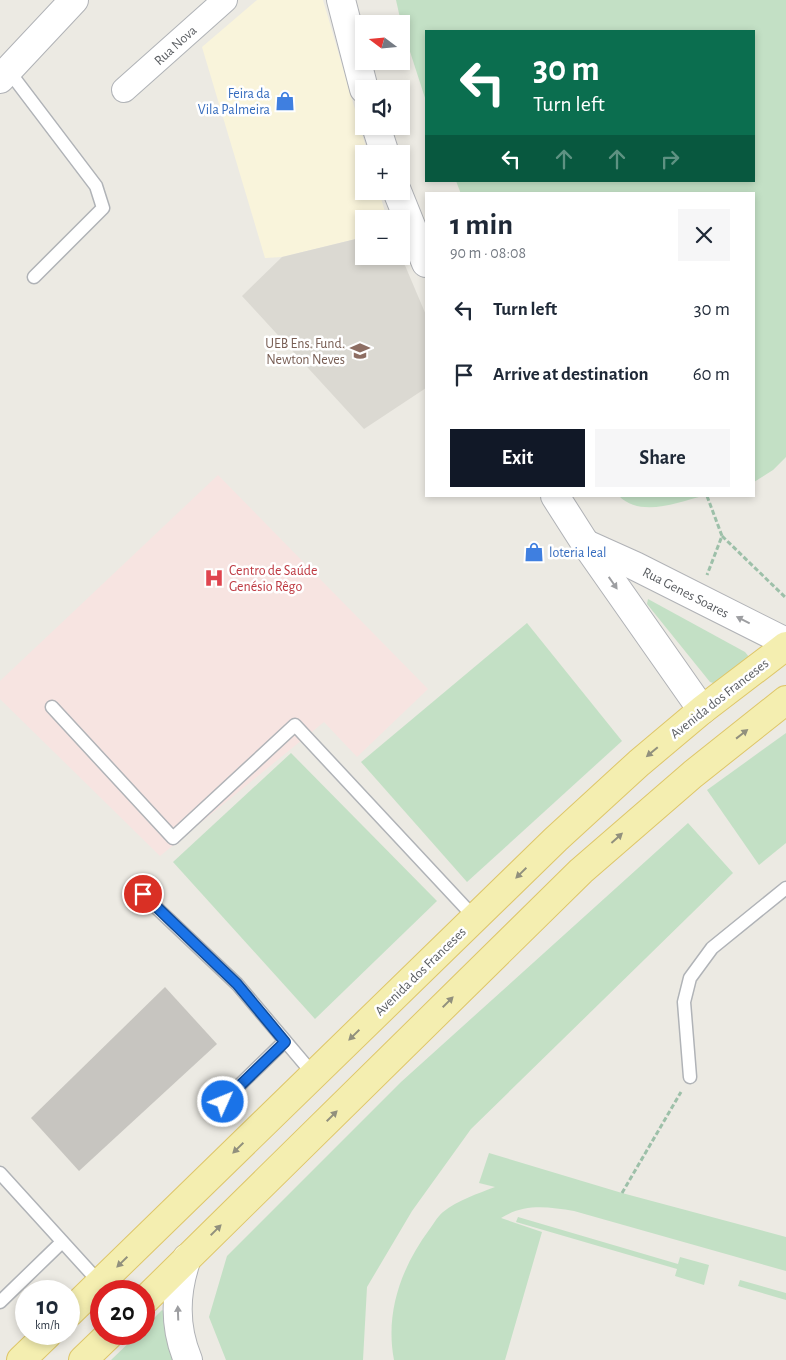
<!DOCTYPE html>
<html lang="en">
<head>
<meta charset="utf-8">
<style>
  :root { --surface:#fff; --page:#f6f6f7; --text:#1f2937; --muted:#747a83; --accent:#111827 }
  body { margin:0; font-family:"Alegreya Sans",sans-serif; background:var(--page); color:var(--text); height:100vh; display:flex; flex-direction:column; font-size:19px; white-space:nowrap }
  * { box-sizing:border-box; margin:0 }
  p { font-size:16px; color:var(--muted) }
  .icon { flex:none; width:28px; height:28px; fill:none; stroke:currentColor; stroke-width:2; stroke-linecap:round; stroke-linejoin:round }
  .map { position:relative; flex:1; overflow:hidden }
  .details { position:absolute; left:425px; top:192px; width:330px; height:305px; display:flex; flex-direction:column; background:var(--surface); border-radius:0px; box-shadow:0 2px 8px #0003 }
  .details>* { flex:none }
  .hud { position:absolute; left:425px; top:30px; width:330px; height:152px; border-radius:0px; box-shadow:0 2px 8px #0003; background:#0b6e4f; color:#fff; overflow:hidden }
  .needle { width:32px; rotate:286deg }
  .buttons { position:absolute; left:355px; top:15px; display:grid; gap:10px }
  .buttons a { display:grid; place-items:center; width:55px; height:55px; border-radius:0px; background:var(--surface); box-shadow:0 2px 8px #0003; font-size:25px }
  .speed { position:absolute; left:15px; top:1280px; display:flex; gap:10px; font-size:25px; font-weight:700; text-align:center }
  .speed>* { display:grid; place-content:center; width:65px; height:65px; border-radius:50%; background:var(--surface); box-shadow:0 2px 8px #0003; line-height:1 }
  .speed small { font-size:12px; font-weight:400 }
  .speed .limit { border:8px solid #d22; background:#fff; color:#111 }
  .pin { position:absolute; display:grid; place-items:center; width:42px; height:42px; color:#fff; margin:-21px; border:2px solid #fff; border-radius:50%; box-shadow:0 1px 5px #0007 }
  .me { position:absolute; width:55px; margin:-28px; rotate:46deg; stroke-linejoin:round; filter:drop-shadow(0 0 4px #0008) }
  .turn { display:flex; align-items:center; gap:18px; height:105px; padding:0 25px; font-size:22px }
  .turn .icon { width:65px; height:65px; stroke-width:2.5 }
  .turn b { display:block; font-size:35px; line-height:42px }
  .lanes { display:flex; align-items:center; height:48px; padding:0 25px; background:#0003; justify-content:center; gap:25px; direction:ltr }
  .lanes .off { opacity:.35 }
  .round { display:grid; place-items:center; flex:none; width:52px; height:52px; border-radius:0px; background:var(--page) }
  .overview { display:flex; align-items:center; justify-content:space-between; height:85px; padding:0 25px }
  h1 { font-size:30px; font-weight:700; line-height:38px }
  .action { display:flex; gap:10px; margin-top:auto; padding:10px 25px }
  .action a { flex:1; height:58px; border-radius:0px; background:var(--accent); color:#fff; font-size:20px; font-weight:700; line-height:58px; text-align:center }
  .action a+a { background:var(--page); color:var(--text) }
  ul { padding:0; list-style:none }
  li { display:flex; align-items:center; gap:15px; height:65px; padding:0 25px }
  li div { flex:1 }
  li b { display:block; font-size:19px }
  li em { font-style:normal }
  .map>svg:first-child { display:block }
  .commercial { fill:#f9f4db }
  .education { fill:#dbd9d2 }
  .medical { fill:#f7e4e1 }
  .green { fill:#c3e0c5 }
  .building { fill:#c7c5c0 }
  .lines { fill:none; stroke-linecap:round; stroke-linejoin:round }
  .lane-casing { stroke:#b0b3b7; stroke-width:15 }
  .street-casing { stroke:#b0b3b7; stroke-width:26 }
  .secondary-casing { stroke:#b0b2b6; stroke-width:30 }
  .primary-casing { stroke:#dec669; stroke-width:30 }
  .path { stroke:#9dc0a9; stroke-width:3; stroke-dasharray:5 2.5; stroke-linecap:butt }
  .lane { stroke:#fff; stroke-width:12 }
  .street { stroke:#fff; stroke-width:24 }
  .secondary { stroke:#fff; stroke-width:28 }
  .primary { stroke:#f4eeb0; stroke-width:28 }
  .oneway { fill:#9d9ea1 }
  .oneway2 { fill:#91907d }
  .route-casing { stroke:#114b97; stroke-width:12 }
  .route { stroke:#1a73e8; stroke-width:9 }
  .labels { text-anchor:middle; stroke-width:5; stroke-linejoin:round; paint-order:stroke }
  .street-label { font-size:14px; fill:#5b5e62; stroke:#fff }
  .shop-label { font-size:14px; fill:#366cbe; stroke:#fff; text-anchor:end }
  .education-label { font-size:14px; fill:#785e54; stroke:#fff; text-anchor:end }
  .health-label { font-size:14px; fill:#be3a42; stroke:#fff; text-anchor:start }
</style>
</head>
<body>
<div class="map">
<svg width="786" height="1360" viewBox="0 0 786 1360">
  <rect width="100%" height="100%" fill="#eceae3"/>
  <path class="commercial" d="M257,0H323L368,154H364V191H379L387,219H364V237L282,257L265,258L202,47Z"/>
  <path class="education" d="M364,237V256H401L426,315V388L364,429L242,296L282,257Z"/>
  <path class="medical" d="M218,475L428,689L357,757L324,722L160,856L0,699V681Z"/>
  <g class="green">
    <path d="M396,0H786V457L773,470L754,482V194H461L456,181H754V31H426V101L402,27Z"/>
    <path d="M619,496H703C678,502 641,518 619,496Z"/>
    <path d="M648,599L745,652L749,657L716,684L710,682L647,604Z"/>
    <path d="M527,623L622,741L467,882L361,762Z"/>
    <path d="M786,733V843L759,865L707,790Z"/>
    <path d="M291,753L437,901L315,1019L173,862Z"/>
    <path d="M688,823L733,873L471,1129L412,1211L367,1287L363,1360H226L209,1317L227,1256L401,1082Z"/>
    <path d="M489,1153L622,1193L786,1237V1271L574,1211C548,1207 525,1203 501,1218L542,1232L505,1360H394C385,1313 401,1268 429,1230C433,1225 437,1217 443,1212C458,1200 477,1194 495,1187L479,1183Z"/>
    <path d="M518,1217L678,1264L680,1257L709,1265L704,1285L675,1276L677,1269L516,1222Z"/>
    <path d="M740,1280L786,1293V1300L738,1286Z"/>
    <path d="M162,1310L165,1312L174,1360H111L138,1334H144V1328Z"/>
  </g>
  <path class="building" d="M165,987L217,1044L79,1171L31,1118Z"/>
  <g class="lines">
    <defs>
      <g id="lane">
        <path d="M8,70L96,186L103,208L34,277"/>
        <path d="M52,707L173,838L295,725L475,918"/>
        <path d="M143,895L237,984L314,1075"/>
        <path d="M690,1077L684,1002L690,978L712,948L786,888"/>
        <path d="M211,1113L285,1041"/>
        <path d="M0,1173L100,1283"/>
        <path d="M0,1302L62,1242"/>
      </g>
      <path id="street" d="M124,90L225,0"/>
      <g id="secondary">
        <path d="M341,0L364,89"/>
        <path d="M0,79L74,0"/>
        <path d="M376,126L385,154"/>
        <path d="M397,191L426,263"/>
        <path d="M555,496L585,543L702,710"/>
        <path d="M586,544L635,566L786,642"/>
        <path d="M187,1258C175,1292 174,1327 188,1360"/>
      </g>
      <g id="primary">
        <path d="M144,1301L581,871L693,774L786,700"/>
        <path d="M69,1313L556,839L639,763L702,710L786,646"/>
        <path d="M21,1360L48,1334"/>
        <path d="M83,1360L110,1334"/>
      </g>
    </defs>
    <use href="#lane" class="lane-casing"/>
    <use href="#street" class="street-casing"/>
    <use href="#secondary" class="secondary-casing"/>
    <use href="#primary" class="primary-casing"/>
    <g class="path">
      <path d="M707,496L722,536L707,575"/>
      <path d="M722,536L786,598"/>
      <path d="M622,1193L681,1092"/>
    </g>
    <use href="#lane" class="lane"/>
    <use href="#street" class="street"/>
    <use href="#secondary" class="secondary"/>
    <use href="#primary" class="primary"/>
  </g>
  <defs><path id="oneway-solid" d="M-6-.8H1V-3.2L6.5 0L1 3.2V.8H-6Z" transform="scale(1.25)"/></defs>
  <g class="oneway">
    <use href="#oneway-solid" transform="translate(613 583) rotate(55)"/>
    <use href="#oneway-solid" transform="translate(743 620) rotate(-153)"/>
    <use href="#oneway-solid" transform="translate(178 1313) rotate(-92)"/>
  </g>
  <g class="oneway2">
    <use href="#oneway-solid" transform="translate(742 734) rotate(-38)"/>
    <use href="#oneway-solid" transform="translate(652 752) rotate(140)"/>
    <use href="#oneway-solid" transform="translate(617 838) rotate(-42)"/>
    <use href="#oneway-solid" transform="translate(521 873) rotate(136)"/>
    <use href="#oneway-solid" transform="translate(448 1002) rotate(-45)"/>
    <use href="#oneway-solid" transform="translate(354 1035) rotate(136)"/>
    <use href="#oneway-solid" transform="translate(332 1116) rotate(-45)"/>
    <use href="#oneway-solid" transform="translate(238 1148) rotate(136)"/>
    <use href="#oneway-solid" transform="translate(216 1230) rotate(-45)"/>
    <use href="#oneway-solid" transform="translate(122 1262) rotate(136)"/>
  </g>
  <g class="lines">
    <defs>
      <path id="route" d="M143,894L237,984L285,1042L223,1102"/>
    </defs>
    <use href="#route" class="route-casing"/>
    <use href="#route" class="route"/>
  </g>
  <defs>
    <symbol id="shop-bare" viewBox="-9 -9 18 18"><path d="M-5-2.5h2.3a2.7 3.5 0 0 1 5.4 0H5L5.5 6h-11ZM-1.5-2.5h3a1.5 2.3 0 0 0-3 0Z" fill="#3f7fe0" stroke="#fff" stroke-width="2.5" paint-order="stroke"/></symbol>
    <symbol id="school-bare" viewBox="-9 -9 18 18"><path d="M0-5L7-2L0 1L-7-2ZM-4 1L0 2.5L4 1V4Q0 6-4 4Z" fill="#8d6e63" stroke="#fff" stroke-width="2.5" paint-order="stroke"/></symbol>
    <symbol id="hospital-bare" viewBox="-9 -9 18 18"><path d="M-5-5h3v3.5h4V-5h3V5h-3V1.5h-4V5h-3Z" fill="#e0444e" stroke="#fff" stroke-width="2.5" paint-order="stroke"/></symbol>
  </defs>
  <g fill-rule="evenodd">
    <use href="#shop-bare" x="271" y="87" width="28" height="28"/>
    <use href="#school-bare" x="346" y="337" width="28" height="28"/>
    <use href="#shop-bare" x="520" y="538" width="28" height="28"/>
    <use href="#hospital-bare" x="200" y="564" width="28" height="28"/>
  </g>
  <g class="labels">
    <g class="street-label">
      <text transform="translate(175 45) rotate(-42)" y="5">Rua Nova</text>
      <text transform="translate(686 592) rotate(27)" y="5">Rua Genes Soares</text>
      <text transform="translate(719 698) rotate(-38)" y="5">Avenida dos Franceses</text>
      <text transform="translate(420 971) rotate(-44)" y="5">Avenida dos Franceses</text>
    </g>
    <g class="shop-label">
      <text x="270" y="98">Feira da<tspan x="270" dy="16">Vila Palmeira</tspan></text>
      <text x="549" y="557" text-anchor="start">loteria leal</text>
    </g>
    <g class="education-label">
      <text x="345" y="348">UEB Ens. Fund.<tspan x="345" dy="16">Newton Neves</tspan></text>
    </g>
    <g class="health-label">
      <text x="229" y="575">Centro de Saúde<tspan x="229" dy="16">Genésio Rêgo</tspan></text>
    </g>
  </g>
</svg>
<div class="buttons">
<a><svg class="needle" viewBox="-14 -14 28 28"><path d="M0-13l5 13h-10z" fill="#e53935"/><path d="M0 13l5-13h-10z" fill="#747a83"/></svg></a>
<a><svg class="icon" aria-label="sound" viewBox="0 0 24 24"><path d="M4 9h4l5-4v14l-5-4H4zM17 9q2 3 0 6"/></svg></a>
<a>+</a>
<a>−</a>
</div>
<div class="speed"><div>10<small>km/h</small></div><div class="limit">20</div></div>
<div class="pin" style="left:143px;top:894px;background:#d93025"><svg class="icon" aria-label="arrive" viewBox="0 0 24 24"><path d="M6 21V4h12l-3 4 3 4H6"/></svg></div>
<svg class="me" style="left:223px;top:1102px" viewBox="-20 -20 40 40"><circle r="17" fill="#1a73e8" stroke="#fff" stroke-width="3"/><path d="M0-11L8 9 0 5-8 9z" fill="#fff"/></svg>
<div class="hud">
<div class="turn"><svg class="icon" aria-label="left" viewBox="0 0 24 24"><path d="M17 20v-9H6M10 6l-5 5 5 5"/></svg><div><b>30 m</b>Turn left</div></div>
<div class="lanes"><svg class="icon" aria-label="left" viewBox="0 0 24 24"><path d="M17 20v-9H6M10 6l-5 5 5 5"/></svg><svg class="icon off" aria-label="ahead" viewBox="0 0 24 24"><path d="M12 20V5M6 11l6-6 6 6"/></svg><svg class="icon off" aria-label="ahead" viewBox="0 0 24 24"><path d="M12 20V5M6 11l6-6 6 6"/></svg><svg class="icon off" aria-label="right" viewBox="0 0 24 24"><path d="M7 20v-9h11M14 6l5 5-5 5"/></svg></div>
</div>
<section class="details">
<div class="overview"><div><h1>1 min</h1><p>90 m · 08:08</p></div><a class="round"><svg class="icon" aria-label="close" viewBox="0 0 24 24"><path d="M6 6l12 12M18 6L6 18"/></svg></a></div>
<ul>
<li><svg class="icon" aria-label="left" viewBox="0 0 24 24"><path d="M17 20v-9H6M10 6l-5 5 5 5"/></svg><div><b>Turn left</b></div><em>30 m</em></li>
<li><svg class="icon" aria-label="arrive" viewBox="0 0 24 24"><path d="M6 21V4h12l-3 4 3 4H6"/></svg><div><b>Arrive at destination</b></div><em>60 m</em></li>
</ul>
<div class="action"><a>Exit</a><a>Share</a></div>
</section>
</div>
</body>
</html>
